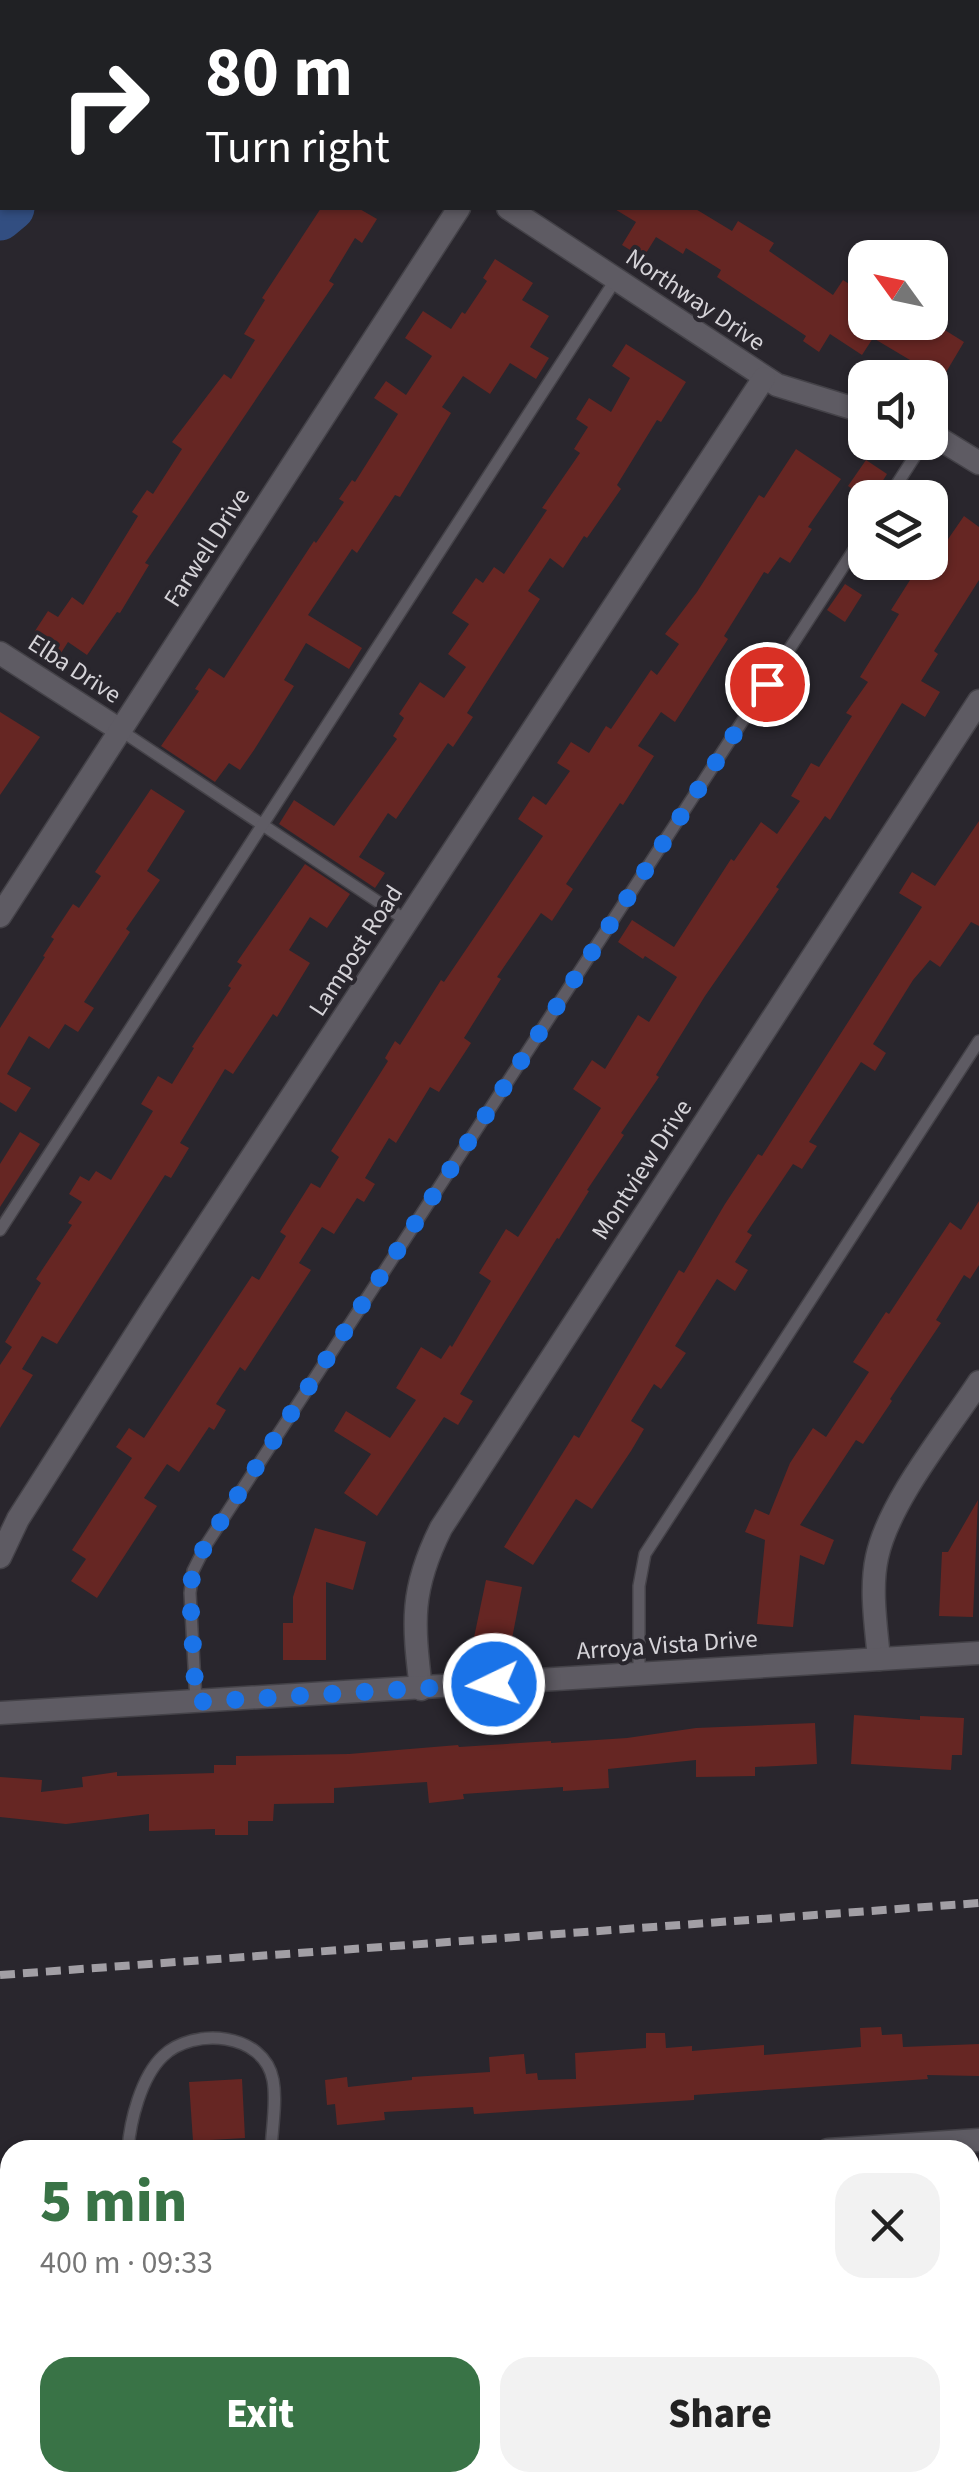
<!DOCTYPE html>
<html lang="en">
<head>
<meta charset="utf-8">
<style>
  :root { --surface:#fff; --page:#f2f2f2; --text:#222; --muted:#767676; --accent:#397346 }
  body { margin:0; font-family:"Source Sans 3",sans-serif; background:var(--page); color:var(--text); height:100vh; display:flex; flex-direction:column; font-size:38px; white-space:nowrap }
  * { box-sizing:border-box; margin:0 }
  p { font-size:32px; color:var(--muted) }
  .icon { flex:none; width:55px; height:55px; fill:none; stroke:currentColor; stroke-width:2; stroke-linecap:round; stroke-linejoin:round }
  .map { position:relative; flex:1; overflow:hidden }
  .side { position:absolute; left:0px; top:2140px; width:980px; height:352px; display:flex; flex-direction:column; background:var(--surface); border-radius:30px 30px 0 0; box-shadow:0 2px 8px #0004 }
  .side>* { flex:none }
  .top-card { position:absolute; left:0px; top:0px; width:980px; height:210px; box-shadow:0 2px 8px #0004; background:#202124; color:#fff; overflow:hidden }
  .needle { width:65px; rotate:303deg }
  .buttons { position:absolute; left:848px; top:240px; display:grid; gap:20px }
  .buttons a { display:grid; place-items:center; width:100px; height:100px; border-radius:20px; background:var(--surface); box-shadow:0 2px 8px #0004; font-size:50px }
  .pin { position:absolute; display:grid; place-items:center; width:85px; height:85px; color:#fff; margin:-42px; border:5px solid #fff; border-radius:50%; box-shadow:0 2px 10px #0007 }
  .me { position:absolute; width:110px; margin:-55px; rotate:266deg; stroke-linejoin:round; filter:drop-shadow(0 0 8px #0008) }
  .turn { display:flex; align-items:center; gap:35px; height:210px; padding:0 40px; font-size:45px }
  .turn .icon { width:130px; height:130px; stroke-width:2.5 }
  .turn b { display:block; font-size:70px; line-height:85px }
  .round { display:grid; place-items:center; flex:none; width:105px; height:105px; border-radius:30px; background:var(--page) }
  .overview { display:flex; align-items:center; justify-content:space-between; height:170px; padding:0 40px }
  h1 { font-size:60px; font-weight:800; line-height:75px; color:var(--accent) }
  .cta { display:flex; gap:20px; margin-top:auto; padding:20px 40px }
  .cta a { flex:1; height:115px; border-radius:30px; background:var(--accent); color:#fff; font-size:40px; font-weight:800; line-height:115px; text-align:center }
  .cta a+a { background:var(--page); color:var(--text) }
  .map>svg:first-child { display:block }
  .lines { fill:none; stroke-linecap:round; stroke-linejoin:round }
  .river { stroke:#324e81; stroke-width:45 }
  .building { fill:#662623 }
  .service-casing { stroke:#444248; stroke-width:14 }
  .minor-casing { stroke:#444248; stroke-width:25 }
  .service { stroke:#5e5b63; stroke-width:11 }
  .minor { stroke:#5e5b63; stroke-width:22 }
  .rail { stroke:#a29fa5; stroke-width:8; stroke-dasharray:15 8; stroke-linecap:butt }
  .route { stroke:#1a73e8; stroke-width:18; stroke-dasharray:0 32.4 }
  .labels { text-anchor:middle; stroke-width:8; stroke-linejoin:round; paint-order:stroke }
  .street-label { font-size:25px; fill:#d5d3d8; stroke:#29262d }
</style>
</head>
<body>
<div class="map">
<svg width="979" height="2492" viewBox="0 0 979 2492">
  <rect width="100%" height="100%" fill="#29262d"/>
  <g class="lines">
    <g class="river">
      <path d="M789,0L794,2"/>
      <path d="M207,2L209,0"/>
      <path d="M978,103L979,104"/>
      <path d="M0,218L12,208"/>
    </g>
  </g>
  <g class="building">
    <path d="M321,208H358L377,219L362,243L355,238L329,281L334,284L145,563L149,565L120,613L117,612L87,655L68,642L61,653L33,634L48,611L58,617L72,597L83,605L138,516L132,512L147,490L153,494L182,449L172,442L224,374L231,379L255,340L244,334L265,300L262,298Z"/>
    <path d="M613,208H694L732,231L738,221L774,243L769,251L833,295L843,280L865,294V322H932L964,342L942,379L873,338L862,355L830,334L819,352L803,341L806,336L717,277L721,270L686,248L683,254L656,237L643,258L622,245L636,222Z"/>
    <path d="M495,259L533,283L522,300L549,316L530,347L549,358L536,379L510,363L490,394L463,376L442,407L451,413L400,497L395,495L357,553L352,549L308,615L362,648L349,669L306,643L284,680L294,686L254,750L240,770L229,763L215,782L161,746L199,691L195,689L209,668L224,678L314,541L316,543L344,502L339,499L352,480L355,482L398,414L374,398L386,381L406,395L432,356L405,338L423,311L451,329L462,312L465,314L487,281L483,278Z"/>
    <path d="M626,344L686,382L661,422L657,420L617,485L621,489L587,538L584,536L563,568L550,558L528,591L540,599L467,713L473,717L453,747L448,743L396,819L388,813L359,857L385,873L375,888L279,824L294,800L334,826L397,739L393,736L404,718L399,714L420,682L444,698L466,667L448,654L469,624L452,613L476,578L483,583L494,567L504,574L547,510L542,508L580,453L574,449L588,427L576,419L589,398L611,412L630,378L612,366Z"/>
    <path d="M796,449L841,479L808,527L812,529L790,563L780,557L768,574L764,572L724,636L728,639L675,722L661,712L638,746L654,756L623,805L620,803L566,884L573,889L552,921L541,913L497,977L501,979L464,1038L471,1043L439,1092L430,1087L396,1143L389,1138L365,1178L375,1184L364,1202L357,1198L334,1234L322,1227L299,1263L311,1270L245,1371L240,1367L216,1404L226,1410L214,1430L209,1427L179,1472L167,1464L144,1498L157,1506L97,1598L71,1581L86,1559L72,1550L132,1458L116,1447L129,1428L144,1438L252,1276L259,1280L286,1236L280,1232L311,1183L320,1188L339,1157L331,1151L388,1061L385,1058L395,1041L400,1045L441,980L444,982L543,836L518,819L533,796L546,805L570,771L557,763L571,742L589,753L606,726L611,729L651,670L657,675L679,644L665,634L697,592L759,495L764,498Z"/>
    <path d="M866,460L887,474L872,498H865L848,486Z"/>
    <path d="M964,516L979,527V580L934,651L938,654L921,681L940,692L925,717L902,703L830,820L825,816L776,887L779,889L705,996L656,1075L659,1077L621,1133L624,1135L587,1190L589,1191L559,1239L557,1238L460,1394L473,1401L458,1425L444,1417L377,1516L344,1493L371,1454L334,1431L346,1411L390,1438L416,1400L396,1388L421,1347L441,1359L450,1345L452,1347L491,1281L479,1273L506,1229L518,1237L601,1108L573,1089L592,1060L605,1069L638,1015L649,1022L677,977L645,956L643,959L618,942L632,920L674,947L731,859L734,861L761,822L777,834L800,801L791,796L811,763L819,767L852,716L846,713L868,682L860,677L899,614L891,610L917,569L924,574Z"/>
    <path d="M845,584L862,595L845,622L827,610Z"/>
    <path d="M0,712L40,737L0,795Z"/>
    <path d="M151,789L185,811L147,871L160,880L126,929L130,932L84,1002L94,1008L78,1032L65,1024L49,1049L29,1036L7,1074L31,1088L16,1112L0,1102V1028L45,957L43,956L54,939L51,937L73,904L79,908L101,876L95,872Z"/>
    <path d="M979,821V926L971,922L940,967L930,960L913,980L873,1044L886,1053L875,1071L861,1062L809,1142L817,1146L802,1169L793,1164L747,1232L752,1235L735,1262L748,1270L735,1291L717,1279L675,1346L686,1353L661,1389L654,1384L631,1421L644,1429L631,1451L592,1509L576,1499L533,1565L504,1547L574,1435L579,1438L679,1270L684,1273L725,1204L758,1154L762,1156L922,907L899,893L912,872L935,886Z"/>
    <path d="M305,864L350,894L327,928L310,917L289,950L310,963L277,1017L273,1014L233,1074L225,1069L180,1143L189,1148L171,1178L165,1175L57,1344L42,1336L22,1369L33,1375L0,1428V1365L12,1347L5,1342L41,1283L36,1279L72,1225L68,1223L82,1202L69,1194L80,1176L89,1181L96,1171L111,1180L153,1111L141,1104L158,1076L172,1084L194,1048L192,1047L231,988L228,986L242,965L237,962Z"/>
    <path d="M20,1132L40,1144L0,1207V1164Z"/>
    <path d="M979,1201V1265L970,1279L964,1275L936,1320L941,1323L890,1399L892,1401L863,1444L856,1440L800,1525L834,1540L824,1565L800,1555L793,1627L757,1624L765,1540L745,1532L755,1509L769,1515L790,1463L813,1428L826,1437L869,1372L853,1362L886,1312L889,1314L950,1222L961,1230Z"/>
    <path d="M978,1500L973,1617L939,1616L942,1552H948Z"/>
    <path d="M315,1528L366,1542L353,1590L326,1582V1660H283V1623H293V1597Z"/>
    <path d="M486,1580L522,1587L509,1654L472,1647Z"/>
    <path d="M854,1715L920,1720V1716L964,1718L962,1755H952L951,1770L851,1764Z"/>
    <path d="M815,1723L817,1764L755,1767V1776L696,1777V1760L608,1769L609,1788L563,1791V1787L463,1794L464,1799L429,1803L427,1782L334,1788V1803L274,1804L273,1821H248V1835H215V1829L149,1831V1814L66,1824L0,1817V1777L42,1780L41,1792L83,1787L82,1777L117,1772V1776L214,1773V1765H236V1756L349,1754L458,1745L459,1747L551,1741V1743L627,1738L696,1728Z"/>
    <path d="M881,2027L882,2035L902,2034L903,2047L979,2044V2076L927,2075L928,2079L694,2095V2100L474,2114L473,2107L384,2112L385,2120L337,2125L335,2104L327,2105L325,2080L347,2077L348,2087L412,2080V2077L490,2072L489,2057L524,2054L526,2074L537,2073L538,2080L576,2079L575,2053L646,2048V2033H665L666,2048L692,2046V2051L764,2045V2055L861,2047L860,2028Z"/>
    <path d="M242,2079L245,2138L193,2141L189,2082Z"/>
  </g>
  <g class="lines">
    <defs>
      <g id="service">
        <path d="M888,498L924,442"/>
        <path d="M120,730L407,921"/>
        <path d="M0,1230L616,279"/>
        <path d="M639,1674V1586L645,1554L979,1041"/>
        <path d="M196,1702L190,1593L193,1571L206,1545L865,533"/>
        <path d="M128,2150C130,2121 141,2077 163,2056C193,2027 264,2032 273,2080C277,2101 272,2128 271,2150"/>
        <path d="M92,2492L98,2482"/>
      </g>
      <g id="minor">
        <path d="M508,208L777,385L865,412"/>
        <path d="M930,433L979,463"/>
        <path d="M0,653L120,730"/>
        <path d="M0,916L459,208"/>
        <path d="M0,1557L18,1519L154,1306L764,378"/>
        <path d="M879,1659C876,1626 870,1589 877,1557C889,1501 947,1431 979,1382"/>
        <path d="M421,1689C413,1622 410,1590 441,1528L979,701"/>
        <path d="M0,1713L979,1653"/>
        <path d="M828,2150L979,2140"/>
        <path d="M389,2492L395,2482"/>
        <path d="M798,2492L804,2482"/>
      </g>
    </defs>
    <use href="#service" class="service-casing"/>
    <use href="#minor" class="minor-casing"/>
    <use href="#service" class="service"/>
    <use href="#minor" class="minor"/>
    <path class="rail" d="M0,1975L979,1903"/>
  </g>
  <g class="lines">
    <path class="route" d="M494,1684L196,1702L190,1593L193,1570L206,1544L767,684"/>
  </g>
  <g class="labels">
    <g class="street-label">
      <text transform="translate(696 299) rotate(34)" y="9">Northway Drive</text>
      <text transform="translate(206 547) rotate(-57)" y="9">Farwell Drive</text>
      <text transform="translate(75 668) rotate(33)" y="9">Elba Drive</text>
      <text transform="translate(355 950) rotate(-57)" y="9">Lampost Road</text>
      <text transform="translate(641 1169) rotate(-57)" y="9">Montview Drive</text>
      <text transform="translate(667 1644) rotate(-4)" y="9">Arroya Vista Drive</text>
    </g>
  </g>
</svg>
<div class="buttons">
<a><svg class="needle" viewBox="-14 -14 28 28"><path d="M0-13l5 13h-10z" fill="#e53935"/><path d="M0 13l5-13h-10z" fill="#767676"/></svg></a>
<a><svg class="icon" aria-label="sound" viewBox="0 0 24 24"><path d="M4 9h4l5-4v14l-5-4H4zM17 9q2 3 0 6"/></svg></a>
<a><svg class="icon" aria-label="layers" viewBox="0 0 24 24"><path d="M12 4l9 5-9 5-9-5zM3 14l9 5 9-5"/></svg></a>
</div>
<div class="pin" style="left:767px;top:684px;background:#d93025"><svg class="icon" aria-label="arrive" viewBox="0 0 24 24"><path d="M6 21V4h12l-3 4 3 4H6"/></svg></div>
<svg class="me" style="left:494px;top:1684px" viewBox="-20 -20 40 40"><circle r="17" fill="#1a73e8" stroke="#fff" stroke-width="3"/><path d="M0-11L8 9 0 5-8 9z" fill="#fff"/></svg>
<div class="top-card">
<div class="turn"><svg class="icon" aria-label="right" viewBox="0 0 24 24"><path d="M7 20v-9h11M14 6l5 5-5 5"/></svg><div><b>80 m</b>Turn right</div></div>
</div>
<section class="side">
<div class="overview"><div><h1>5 min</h1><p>400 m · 09:33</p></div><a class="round"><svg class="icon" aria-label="close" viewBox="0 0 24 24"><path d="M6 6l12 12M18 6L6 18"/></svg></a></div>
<div class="cta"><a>Exit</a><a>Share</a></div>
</section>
</div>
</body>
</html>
